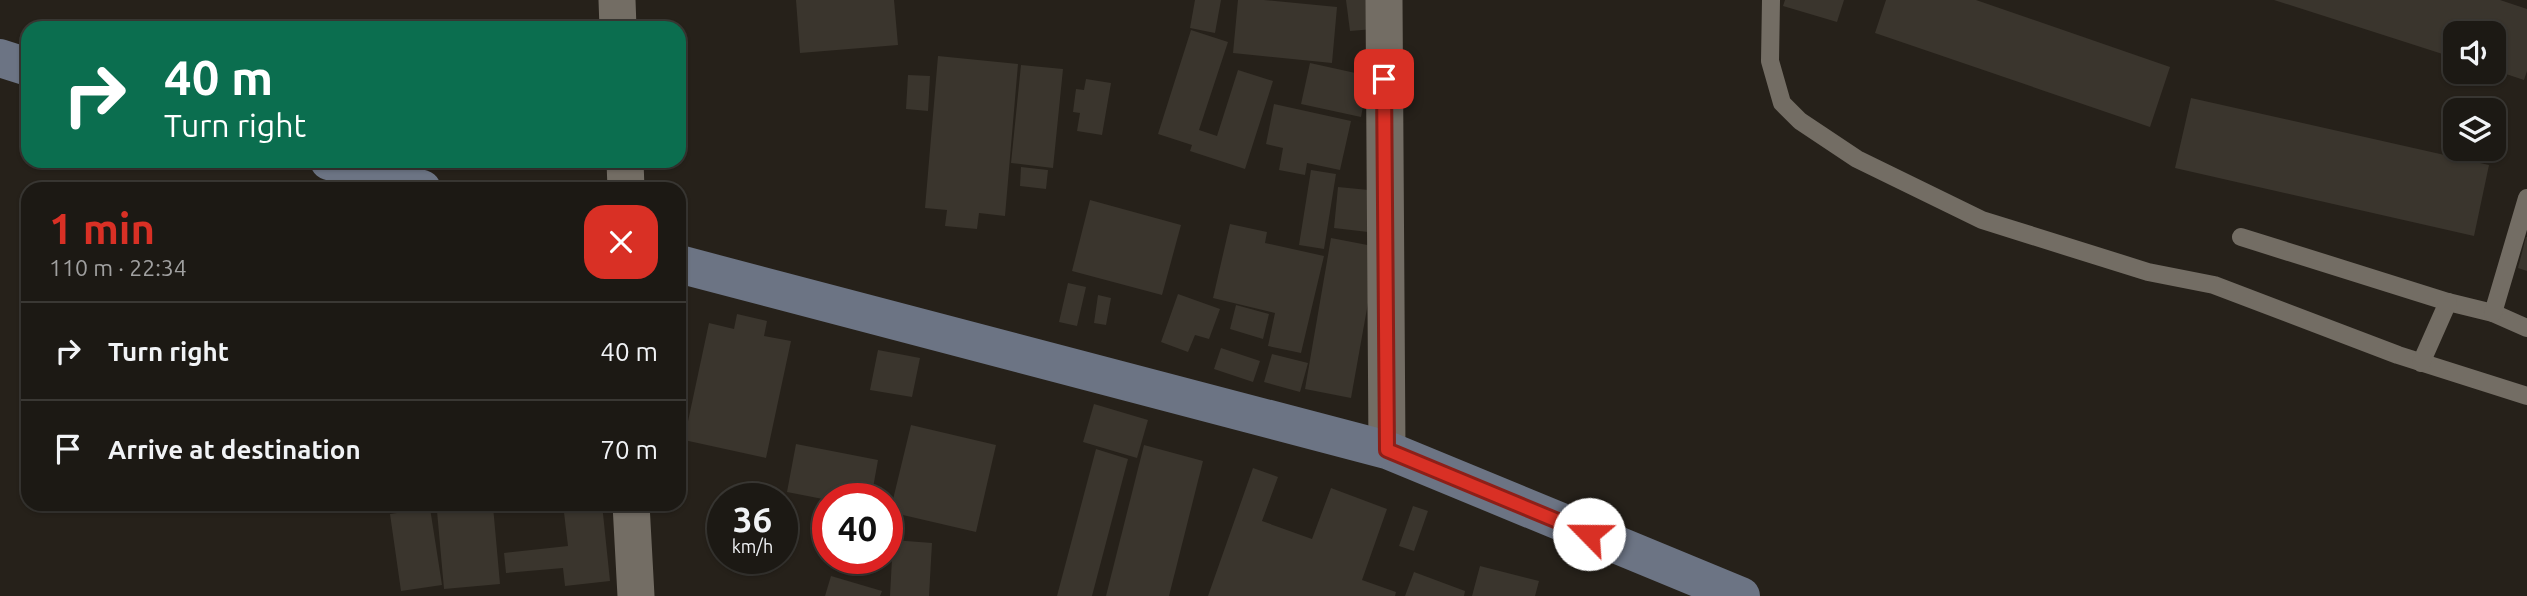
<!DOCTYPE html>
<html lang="en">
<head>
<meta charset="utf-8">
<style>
  :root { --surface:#1c1914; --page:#292622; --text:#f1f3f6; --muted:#a0a0a0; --line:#3a3834; --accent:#d93025 }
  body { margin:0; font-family:Ubuntu,sans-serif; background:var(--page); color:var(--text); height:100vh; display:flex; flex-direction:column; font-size:26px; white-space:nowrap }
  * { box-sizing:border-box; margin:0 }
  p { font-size:23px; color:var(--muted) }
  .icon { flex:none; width:38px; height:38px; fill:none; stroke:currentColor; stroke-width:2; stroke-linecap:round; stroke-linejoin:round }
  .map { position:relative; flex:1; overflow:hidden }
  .panel { position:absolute; left:21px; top:182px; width:665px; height:329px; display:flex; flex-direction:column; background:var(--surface); border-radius:21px; box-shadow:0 2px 5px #0004,0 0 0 2px var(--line) }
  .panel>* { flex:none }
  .hud { position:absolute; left:21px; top:21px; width:665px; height:147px; border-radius:21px; box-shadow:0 2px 5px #0004,0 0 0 2px var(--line); background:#0b6e4f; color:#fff; overflow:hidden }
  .tools { position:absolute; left:2443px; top:21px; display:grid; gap:14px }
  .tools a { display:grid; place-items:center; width:63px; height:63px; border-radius:14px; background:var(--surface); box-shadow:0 2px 5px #0004,0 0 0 2px var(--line); font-size:35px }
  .speed { position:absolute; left:707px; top:483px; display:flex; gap:14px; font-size:35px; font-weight:700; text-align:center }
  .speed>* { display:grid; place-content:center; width:91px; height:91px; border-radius:50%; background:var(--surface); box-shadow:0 2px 5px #0004,0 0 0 2px var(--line); line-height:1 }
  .speed small { font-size:18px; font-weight:400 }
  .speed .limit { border:10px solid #d22; background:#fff; color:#111 }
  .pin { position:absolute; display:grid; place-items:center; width:60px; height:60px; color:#fff; margin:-30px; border-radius:14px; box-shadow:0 4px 10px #0006 }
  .me { position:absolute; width:77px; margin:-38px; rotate:293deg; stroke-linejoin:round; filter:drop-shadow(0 0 5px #0008) }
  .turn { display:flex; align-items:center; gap:24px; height:147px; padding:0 28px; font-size:32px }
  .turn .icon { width:91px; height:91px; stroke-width:2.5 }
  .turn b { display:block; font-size:49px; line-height:60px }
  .round { display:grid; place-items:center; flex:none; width:74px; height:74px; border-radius:21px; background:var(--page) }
  .head { display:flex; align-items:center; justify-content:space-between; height:119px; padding:0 28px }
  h1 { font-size:42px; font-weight:700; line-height:52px; color:var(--accent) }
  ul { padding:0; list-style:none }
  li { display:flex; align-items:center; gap:21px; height:98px; padding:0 28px; border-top:2px solid var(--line) }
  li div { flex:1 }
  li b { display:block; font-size:26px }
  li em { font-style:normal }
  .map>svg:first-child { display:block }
  .building { fill:#3a352d }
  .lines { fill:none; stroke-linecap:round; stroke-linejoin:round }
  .lane { stroke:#736d64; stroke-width:18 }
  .street { stroke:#736d64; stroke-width:37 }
  .secondary { stroke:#6c7484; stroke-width:38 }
  .route-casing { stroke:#8d1f18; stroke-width:18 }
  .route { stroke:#d93025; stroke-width:12 }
</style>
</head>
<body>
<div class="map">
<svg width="2527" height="596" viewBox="0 0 2527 596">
  <rect width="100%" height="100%" fill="#26211a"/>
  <g class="building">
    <path d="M796,0H894L898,45L800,53Z"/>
    <path d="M1195,0H1221L1215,33L1190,28Z"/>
    <path d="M1238,0H1264L1337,7L1332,63L1233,53Z"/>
    <path d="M1346,0H1371L1374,29L1350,31Z"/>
    <path d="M1785,0H1844L1837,22L1783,6Z"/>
    <path d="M1886,0H1976L2170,67L2150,127L1875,33Z"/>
    <path d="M2274,0H2500L2527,9V71L2524,80L2494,70V33H2455V58Z"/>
    <path d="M1191,30L1228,42L1199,130L1217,136L1238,70L1273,81L1245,169L1190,151L1192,145L1158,134Z"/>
    <path d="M938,56L1018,64L1005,216L979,213L977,229L945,226L947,210L925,208Z"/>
    <path d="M1310,63L1369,76L1361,117L1301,104Z"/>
    <path d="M1021,65L1063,69L1053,168L1011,163Z"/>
    <path d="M908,75L930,76L928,111L906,109Z"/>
    <path d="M1086,79L1111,83L1102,135L1077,131L1080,113L1073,112L1076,89L1084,90Z"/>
    <path d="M2191,98L2489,165L2474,236L2175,168Z"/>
    <path d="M1274,104L1351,121L1340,170L1307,163L1305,175L1279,170L1283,148L1266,144Z"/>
    <path d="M1021,167L1048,170L1046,189L1020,186Z"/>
    <path d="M1311,170L1336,174L1324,249L1299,245Z"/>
    <path d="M1338,187L1389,192L1385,234L1334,228Z"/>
    <path d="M1090,200L1181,225L1162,295L1072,271Z"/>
    <path d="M1230,224L1267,232L1265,243L1324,256L1301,353L1268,346L1275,313L1213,298Z"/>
    <path d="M2526,237H2527V271L2518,268Z"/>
    <path d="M1331,238L1378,247L1351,398L1305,389Z"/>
    <path d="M1068,283L1086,287L1077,326L1059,322Z"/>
    <path d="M1178,294L1220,309L1209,339L1195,335L1188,352L1161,342Z"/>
    <path d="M1098,295L1111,298L1106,325L1094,323Z"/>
    <path d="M1236,305L1269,314L1263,339L1230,329Z"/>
    <path d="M737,314L767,321L764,336L791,341L766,458L684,440L709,323L734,329Z"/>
    <path d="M1221,348L1260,361L1253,382L1214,369Z"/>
    <path d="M878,350L920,358L912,397L870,390Z"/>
    <path d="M1272,354L1308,363L1300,392L1264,382Z"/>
    <path d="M1094,404L1148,420L1137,458L1083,442Z"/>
    <path d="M911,425L996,445L976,532L890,512Z"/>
    <path d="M796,444L878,460L871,499L828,500L787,492Z"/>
    <path d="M1144,445L1203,461L1169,596H1106Z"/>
    <path d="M1096,449L1128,459L1092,596H1057Z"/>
    <path d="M1253,468L1278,477L1262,521L1312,539L1331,488L1387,509L1362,580L1396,592L1395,596H1208Z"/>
    <path d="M563,504H602L610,581L565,586L563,568L506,573L504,553L568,546Z"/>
    <path d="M493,506L500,584L444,589L437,511Z"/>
    <path d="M1413,506L1428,511L1414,551L1399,546Z"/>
    <path d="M430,508L442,585L401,591L390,514Z"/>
    <path d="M893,540L932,543L929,596H890Z"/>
    <path d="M1480,566L1539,581L1535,596H1472Z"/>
    <path d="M1414,572L1465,591L1464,596H1405Z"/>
    <path d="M831,576L882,591L880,596H825Z"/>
  </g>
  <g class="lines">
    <g class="lane">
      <path d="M1771,0L1770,61L1782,103L1800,121L1857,159L1982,220L2148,272L2214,285L2398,355L2527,396"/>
      <path d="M2241,237L2448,302L2493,313L2527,328"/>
      <path d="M2493,313L2527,198"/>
      <path d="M2421,363L2448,302"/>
    </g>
    <g class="street">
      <path d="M617,0L618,28"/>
      <path d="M1384,0L1387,450"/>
      <path d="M625,161L626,189"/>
      <path d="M631,504L636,596"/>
    </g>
    <g class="secondary">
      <path d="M0,58L28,67"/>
      <path d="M329,161L422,189"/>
      <path d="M679,264L1387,450L1741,596"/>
    </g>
  </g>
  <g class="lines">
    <defs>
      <path id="route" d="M1384,79L1387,450L1589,534"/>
    </defs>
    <use href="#route" class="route-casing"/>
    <use href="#route" class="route"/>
  </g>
</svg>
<div class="tools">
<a><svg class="icon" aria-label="sound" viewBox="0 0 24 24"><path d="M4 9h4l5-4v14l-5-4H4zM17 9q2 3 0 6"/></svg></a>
<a><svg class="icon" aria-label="layers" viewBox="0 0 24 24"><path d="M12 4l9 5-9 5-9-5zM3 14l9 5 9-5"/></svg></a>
</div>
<div class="speed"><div>36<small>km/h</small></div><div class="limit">40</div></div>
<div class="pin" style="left:1384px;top:79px;background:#d93025"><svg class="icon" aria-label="arrive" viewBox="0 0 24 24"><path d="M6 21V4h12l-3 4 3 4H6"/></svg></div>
<svg class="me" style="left:1589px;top:534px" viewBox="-20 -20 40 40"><circle r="19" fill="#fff"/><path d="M0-13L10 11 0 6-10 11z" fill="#d93025"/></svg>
<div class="hud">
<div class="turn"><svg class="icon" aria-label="right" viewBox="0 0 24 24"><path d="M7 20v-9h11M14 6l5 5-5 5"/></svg><div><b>40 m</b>Turn right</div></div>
</div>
<section class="panel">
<div class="head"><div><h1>1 min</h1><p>110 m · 22:34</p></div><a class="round" style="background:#d93025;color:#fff"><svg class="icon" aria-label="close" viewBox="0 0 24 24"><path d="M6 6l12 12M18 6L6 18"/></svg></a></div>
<ul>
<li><svg class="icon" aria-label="right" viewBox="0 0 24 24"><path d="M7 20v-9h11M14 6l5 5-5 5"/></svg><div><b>Turn right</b></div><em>40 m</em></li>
<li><svg class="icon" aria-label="arrive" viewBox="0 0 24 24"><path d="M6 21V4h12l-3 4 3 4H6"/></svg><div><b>Arrive at destination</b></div><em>70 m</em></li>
</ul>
</section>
</div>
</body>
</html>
